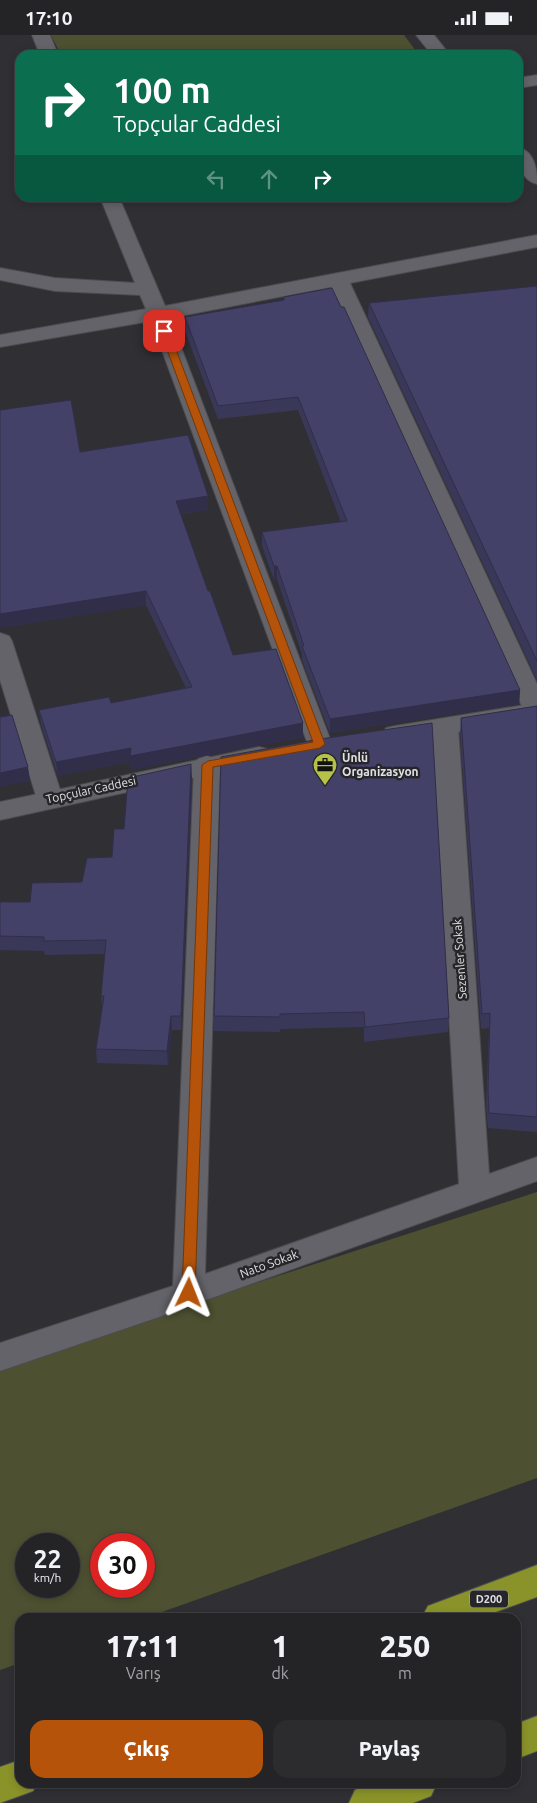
<!DOCTYPE html>
<html lang="tr">
<head>
<meta charset="utf-8">
<style>
  :root { --surface:#242427; --page:#2c2c2f; --text:#f1f3f6; --muted:#a3a4a7; --line:#414144; --accent:#b45309 }
  body { margin:0; font-family:Ubuntu,sans-serif; background:var(--page); color:var(--text); height:100vh; display:flex; flex-direction:column; font-size:19px; white-space:nowrap }
  * { box-sizing:border-box; margin:0 }
  p { font-size:16px; color:var(--muted) }
  .icon { flex:none; width:28px; height:28px; fill:none; stroke:currentColor; stroke-width:2; stroke-linecap:round; stroke-linejoin:round }
  .map { position:relative; flex:1; overflow:hidden }
  .details { position:absolute; left:15px; top:1578px; width:506px; height:175px; display:flex; flex-direction:column; background:var(--surface); border-radius:15px; box-shadow:0 2px 8px #0003,0 0 0 1px var(--line) }
  .details>* { flex:none }
  .banner { position:absolute; left:15px; top:15px; width:508px; height:152px; border-radius:15px; box-shadow:0 2px 8px #0003,0 0 0 1px var(--line); background:#0b6e4f; color:#fff; overflow:hidden }
  .speed { position:absolute; left:15px; top:1498px; display:flex; gap:10px; font-size:25px; font-weight:700; text-align:center }
  .speed>* { display:grid; place-content:center; width:65px; height:65px; border-radius:50%; background:var(--surface); box-shadow:0 2px 8px #0003,0 0 0 1px var(--line); line-height:1 }
  .speed small { font-size:12px; font-weight:400 }
  .speed .limit { border:8px solid #d22; background:#fff; color:#111 }
  .pin { position:absolute; display:grid; place-items:center; width:42px; height:42px; color:#fff; margin:-21px; border-radius:10px; box-shadow:0 2px 8px #0006 }
  .me { position:absolute; width:55px; margin:-28px; rotate:2deg; stroke-linejoin:round; filter:drop-shadow(0 0 4px #0008) }
  .turn { display:flex; align-items:center; gap:18px; height:105px; padding:0 15px; font-size:22px }
  .turn .icon { width:65px; height:65px; stroke-width:2.5 }
  .turn b { display:block; font-size:35px; line-height:42px }
  .lanes { display:flex; align-items:center; height:48px; padding:0 15px; background:#0003; justify-content:center; gap:25px; direction:ltr }
  .lanes .off { opacity:.35 }
  .eta { display:flex; justify-content:space-evenly; align-items:center; height:85px; text-align:center }
  .eta b { font-size:30px; font-weight:800; line-height:35px }
  .action { display:flex; gap:10px; margin-top:auto; padding:10px 15px }
  .action a { flex:1; height:58px; border-radius:15px; background:var(--accent); color:#fff; font-size:20px; font-weight:800; line-height:58px; text-align:center }
  .action a+a { background:var(--page); color:var(--text) }
  .status { display:flex; justify-content:space-between; align-items:center; height:35px; padding:0 25px; background:var(--surface); direction:ltr }
  .status svg { height:14px; fill:currentColor }
  .map>svg:first-child { display:block }
  .green { fill:#4d5131; fill-rule:evenodd }
  .lines { fill:none; stroke-linecap:round; stroke-linejoin:round }
  .street-casing { stroke:#4c4c50; stroke-width:2 }
  .secondary-casing { stroke:#4c4c50; stroke-width:2 }
  .highway-casing { stroke:#4c4c50; stroke-width:2 }
  .street { fill:#636369; fill-rule:evenodd }
  .secondary { fill:#636369; fill-rule:evenodd }
  .highway { fill:#8a9329; fill-rule:evenodd }
  .wall { fill:#3a3859 }
  .shaded-wall { fill:#302e49 }
  .building { fill:#444168; stroke:#302e49 }
  .route { fill:#b45309; stroke:#753606 }
  .labels { text-anchor:middle; stroke-width:5; stroke-linejoin:round; paint-order:stroke }
  .shield { fill:#26262a; stroke:#a9a9ac; stroke-width:1 }
  .shield-label { font-size:11px; font-weight:bold; fill:#e1e1e4 }
  .poi-label { font-size:12px; font-weight:bold; fill:#e1e1e4; stroke:#26262a; text-anchor:start }
  .street-label { font-size:12px; fill:#e1e1e4; stroke:#26262a }
</style>
</head>
<body>
<div class="status"><b>17:10</b><svg viewBox="0 0 49 12"><path d="M0 12V9h3v3zM5 12V6h3v6zM10 12V3h3v9zM15 12V0h3v12zM26 1h20v11H26zM47 4h2v5h-2z"/></svg></div>
<div class="map">
<svg width="537" height="1768" viewBox="0 0 537 1768">
  <rect width="100%" height="100%" fill="#303034"/>
  <g class="green">
    <path d="M51,0H404L419,20H61Z"/>
    <path d="M537,1157V1443L148,1582H20V1628L0,1635V1331ZM26,1509H69V1551H26ZM101,1509H144V1551H101Z"/>
  </g>
  <g class="lines">
    <defs>
      <g id="street">
        <path d="M32,0H50L58,20H40Z"/>
        <path d="M416,0H434L450,20H432Z"/>
        <path d="M537,40V50L518,53V43Z"/>
        <path d="M518,112C535,117 537,134 537,149C521,145 516,127 518,112Z"/>
        <path d="M100,162H119L165,271L537,200V212L350,248L537,649V684L528,682L524,676L331,252L170,283L332,709L328,715L319,717L310,715L151,286L0,312V300L146,274L140,260L55,256L0,245V233L55,243L135,248Z"/>
        <path d="M0,598L9,601L12,606L63,764L59,770L50,773L41,770L37,764L0,645Z"/>
        <path d="M445,684L454,686L458,692L489,1139L537,1122V1146L159,1282L0,1336V1308L173,1251L194,730L198,724L207,721L216,724L220,730L205,1239L459,1149L432,692L436,686Z"/>
      </g>
      <g id="secondary">
        <path d="M537,668V684L395,707L386,705L382,699L386,693L395,691Z"/>
        <path d="M259,712L268,714L272,720L268,726L0,785V767Z"/>
      </g>
      <g id="highway">
        <path d="M537,1530V1562L482,1582H422L428,1571Z"/>
        <path d="M537,1681V1716L516,1724V1689Z"/>
        <path d="M20,1725V1748H37L33,1756L0,1768V1732Z"/>
        <path d="M374,1748H437L431,1761L413,1768H349L355,1755Z"/>
      </g>
    </defs>
    <use href="#street" class="street-casing"/>
    <use href="#secondary" class="secondary-casing"/>
    <use href="#highway" class="highway-casing"/>
    <use href="#street" class="street"/>
    <use href="#secondary" class="secondary"/>
    <use href="#highway" class="highway"/>
  </g>
  <g class="wall">
    <path d="M537,251V645L368,282L369,268Z"/>
    <path d="M284,262L520,655L519,669L330,698L302,625V619L277,544L274,545L262,511V497L341,487L298,375L218,384L185,296V282L284,265Z"/>
    <path d="M0,375L80,417L208,461V475L181,479L208,556L233,620L303,688V702L131,735L130,727L58,741L41,689L39,675L111,668L186,653L146,570L0,593Z"/>
    <path d="M537,671V1097L488,1093L486,1070L489,993L481,994L460,698L461,683Z"/>
    <path d="M221,722L449,983L448,997L364,1007V992L280,994V997L214,996V981Z"/>
    <path d="M192,743L181,995H172L168,1030L97,1028L96,1014L102,973L101,961L105,919L45,920L44,916L0,915V867H30L82,847L112,822L124,794Z"/>
  </g>
  <g class="shaded-wall">
    <path d="M208,461V475L177,479L176,466Z"/>
    <path d="M274,531H277V544L274,545Z"/>
    <path d="M146,556V570L0,593V579Z"/>
    <path d="M520,655L519,669L330,698V684Z"/>
    <path d="M303,688V702L131,735L130,727L58,741L56,727L131,713Z"/>
    <path d="M191,729L192,743L181,995V981Z"/>
    <path d="M28,732L30,746L0,752V738Z"/>
    <path d="M171,981L172,995L168,1030L167,1016Z"/>
  </g>
  <g class="building">
    <path d="M537,251V626L369,268Z"/>
    <path d="M332,253L341,272H344L520,655L330,684L302,611H304L277,531H274L262,497L347,486L298,362L218,371L185,282L284,265V262Z"/>
    <path d="M71,365L80,417L188,400L208,461L176,466L208,556H210L233,620L276,614L303,688L130,721L131,713L56,727L39,675L109,662L111,668L192,652L146,556L0,579V375Z"/>
    <path d="M537,671V1082L489,1078L488,1055L490,978L482,979L461,683Z"/>
    <path d="M0,679L1,682L12,680L28,732L0,738Z"/>
    <path d="M432,688L449,983L365,992L364,977L280,979V982L214,981L221,722L320,704Z"/>
    <path d="M191,729L181,981H171L167,1016L96,1014L104,961H101L106,905L44,906V902L0,901V867H30L32,848L82,847L87,823L112,822L114,794H124L128,743Z"/>
  </g>
  <path class="route" d="M161,294L169,296L325,709L320,713L213,732L195,1258L194,1262L189,1263L184,1262L182,1258L202,730L208,726L313,707L160,296Z"/>
  <defs>
    <symbol id="office-pin" viewBox="-11 -11 22 30"><path d="M0 17L-7.5 6A9.5 9.5 0 1 1 7.5 6Z" fill="#b6c149" stroke="#26262a"/><path d="M-6-3h4V-5.5h4V-3h4V5H-6ZM-1-4.5V-3h2v-1.5ZM-6 0V1H6V0Z" fill="#111"/></symbol>
  </defs>
  <g fill-rule="evenodd">
    <use href="#office-pin" x="311" y="716" width="28" height="38"/>
  </g>
  <g class="labels">
    <rect class="shield" x="470" y="1555.5" width="38" height="17" rx="4"/>
    <g class="shield-label">
      <text x="489" y="1568">D200</text>
    </g>
    <g class="poi-label">
      <text x="342" y="727">Ünlü<tspan x="342" dy="14">Organizasyon</tspan></text>
    </g>
    <g class="street-label">
      <text transform="translate(91 755) rotate(-12)" y="4">Topçular Caddesi</text>
      <text transform="translate(460 924) rotate(-94)" y="4">Sezenler Sokak</text>
      <text transform="translate(269 1229) rotate(-20)" y="4">Nato Sokak</text>
    </g>
  </g>
</svg>
<div class="speed"><div>22<small>km/h</small></div><div class="limit">30</div></div>
<div class="pin" style="left:164px;top:296px;background:#d93025"><svg class="icon" aria-label="arrive" viewBox="0 0 24 24"><path d="M6 21V4h12l-3 4 3 4H6"/></svg></div>
<svg class="me" style="left:189px;top:1258px" viewBox="-20 -20 40 40"><path d="M0-17L14 15 0 8-14 15z" fill="#b45309" stroke="#fff" stroke-width="4"/></svg>
<div class="banner">
<div class="turn"><svg class="icon" aria-label="right" viewBox="0 0 24 24"><path d="M7 20v-9h11M14 6l5 5-5 5"/></svg><div><b>100 m</b>Topçular Caddesi</div></div>
<div class="lanes"><svg class="icon off" aria-label="left" viewBox="0 0 24 24"><path d="M17 20v-9H6M10 6l-5 5 5 5"/></svg><svg class="icon off" aria-label="ahead" viewBox="0 0 24 24"><path d="M12 20V5M6 11l6-6 6 6"/></svg><svg class="icon" aria-label="right" viewBox="0 0 24 24"><path d="M7 20v-9h11M14 6l5 5-5 5"/></svg></div>
</div>
<section class="details">
<div class="eta">
<div><b>17:11</b><p>Varış</p></div>
<div><b>1</b><p>dk</p></div>
<div><b>250</b><p>m</p></div>
</div>
<div class="action"><a>Çıkış</a><a>Paylaş</a></div>
</section>
</div>
</body>
</html>
